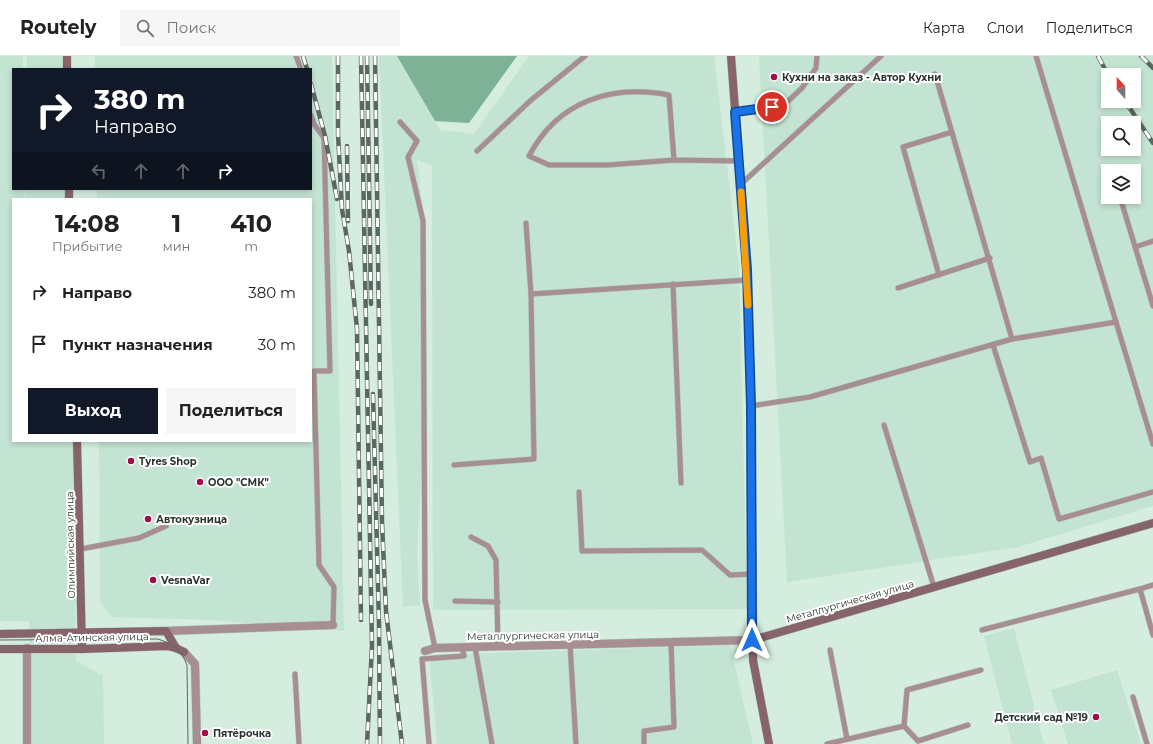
<!DOCTYPE html>
<html lang="ru">
<head>
<meta charset="utf-8">
<style>
  :root { --surface:#fff; --page:#f6f6f6; --text:#222; --muted:#767676; --line:#e0e0e0; --accent:#111827 }
  body { margin:0; font-family:Montserrat,sans-serif; background:var(--page); color:var(--text); height:100vh; display:flex; flex-direction:column; font-size:15px; white-space:nowrap }
  * { box-sizing:border-box; margin:0 }
  p { font-size:13px; color:var(--muted) }
  .icon { flex:none; width:22px; height:22px; fill:none; stroke:currentColor; stroke-width:2; stroke-linecap:round; stroke-linejoin:round }
  .map { position:relative; flex:1; overflow:hidden }
  .drawer { position:absolute; left:12px; top:142px; width:300px; height:244px; display:flex; flex-direction:column; background:var(--surface); border-radius:0px; box-shadow:0 2px 6px #0003 }
  .drawer>* { flex:none }
  .hud { position:absolute; left:12px; top:12px; width:300px; height:122px; border-radius:0px; box-shadow:0 2px 6px #0003; background:#111827; color:#fff; overflow:hidden }
  .needle { width:26px; rotate:339deg }
  .buttons { position:absolute; left:1101px; top:12px; display:grid; gap:8px }
  .buttons a { display:grid; place-items:center; width:40px; height:40px; border-radius:0px; background:var(--surface); box-shadow:0 2px 6px #0003; font-size:20px }
  .pin { position:absolute; display:grid; place-items:center; width:34px; height:34px; color:#fff; margin:-17px; border:2px solid #fff; border-radius:50%; box-shadow:0 1px 4px #0007 }
  .me { position:absolute; width:44px; margin:-22px; rotate:0deg; stroke-linejoin:round; filter:drop-shadow(0 0 3px #0008) }
  .turn { display:flex; align-items:center; gap:14px; height:84px; padding:0 16px; font-size:18px }
  .turn .icon { width:52px; height:52px; stroke-width:2.5 }
  .turn b { display:block; font-size:28px; line-height:34px }
  .lanes { display:flex; align-items:center; height:38px; padding:0 16px; background:#0003; justify-content:center; gap:20px; direction:ltr }
  .lanes .off { opacity:.35 }
  .eta { display:flex; justify-content:space-evenly; align-items:center; height:68px; text-align:center }
  .eta b { font-size:24px; font-weight:700; line-height:28px }
  .action { display:flex; gap:8px; margin-top:auto; padding:8px 16px }
  .action a { flex:1; height:46px; border-radius:0px; background:var(--accent); color:#fff; font-size:16px; font-weight:700; line-height:46px; text-align:center }
  .action a+a { background:var(--page); color:var(--text) }
  ul { padding:0; list-style:none }
  li { display:flex; align-items:center; gap:12px; height:52px; padding:0 16px }
  li div { flex:1 }
  li b { display:block; font-size:15px }
  li em { font-style:normal }
  header { display:flex; align-items:center; gap:24px; box-sizing:border-box; height:56px; padding:0 20px; background:var(--surface); border-bottom:1px solid var(--line) }
  header strong { font-size:19px }
  nav { display:flex; gap:22px; margin-inline-start:auto; font-size:14px }
  .search { width:280px; height:36px; background:var(--page); display:flex; align-items:center; gap:10px; box-sizing:border-box; padding:0 14px; border-radius:0px; color:var(--muted); font-size:15px }
  .map>svg:first-child { display:block }
  .built { fill:#c3e4d2; fill-rule:evenodd }
  .forest { fill:#7eb297 }
  .lines { fill:none; stroke-linecap:round; stroke-linejoin:round }
  .lane-casing { stroke:#b2c8bc; stroke-width:6 }
  .street-casing { stroke:#b2c8bc; stroke-width:9 }
  .secondary-casing { stroke:#b2c8bc; stroke-width:9 }
  .lane { stroke:#a78e92; stroke-width:5 }
  .street { stroke:#a78e92; stroke-width:8 }
  .secondary { stroke:#87646a; stroke-width:8 }
  .tram { stroke:#5a6860; stroke-width:1 }
  .rail-casing { stroke:#5a6860; stroke-width:4.5 }
  .rail { stroke:#fff; stroke-width:3; stroke-dasharray:9; stroke-linecap:butt }
  .route-casing { stroke:#114b97; stroke-width:10 }
  .route { stroke:#1a73e8; stroke-width:7 }
  .slow { stroke:#f59e0b; stroke-width:7 }
  .poi-dot { fill:#a20948; stroke:#fff; stroke-width:1.5 }
  .labels { text-anchor:middle; stroke-width:4; stroke-linejoin:round; paint-order:stroke }
  .poi-label { font-size:10px; font-weight:bold; fill:#2a342e; stroke:#fff; text-anchor:start }
  .street-label { font-size:10px; fill:#2a342e; stroke:#fff }
</style>
</head>
<body>
<header>
<strong>Routely</strong>
<div class="search"><svg class="icon" aria-label="search" viewBox="0 0 24 24"><circle cx="10" cy="10" r="6"/><path d="M15 15l6 6"/></svg>Поиск</div>
<nav><a>Карта</a><a>Слои</a><a>Поделиться</a></nav>
</header>
<div class="map">
<svg width="1153" height="688" viewBox="0 0 1153 688">
  <rect width="100%" height="100%" fill="#d4eddf"/>
  <g class="built">
    <path d="M0,0H23V13H13V133H25V143H13V385H73L76,605L103,620L104,688H31L29,565H0Z"/>
    <rect x="27" y="0" width="38" height="13"/>
    <path d="M95,0H332L344,575L212,564L112,561L100,546L99,385H311V143H97V133H311V13H95Z"/>
    <path d="M379,0H397L440,74L474,78L529,0H714L739,211L747,553L433,554L432,110L417,104L423,152L426,326L417,500L420,549L403,551Z"/>
    <path d="M759,0H1153V450L1018,491L787,526ZM1108,19H1134V45H1108ZM1108,67H1134V93H1108ZM1108,115H1134V141H1108Z"/>
    <rect x="26" y="133" width="42" height="10"/>
    <path d="M1014,572L1044,688H1012L984,580Z"/>
    <path d="M730,589L753,688H437L429,599Z"/>
    <path d="M1117,614L1141,688H1068L1051,634Z"/>
  </g>
  <path class="forest" d="M397,0H517L469,67L435,65Z"/>
  <g class="lines">
    <defs>
      <g id="lane">
        <path d="M296,0L301,13"/>
        <path d="M1036,0L1116,266"/>
        <path d="M935,18L1012,283"/>
        <path d="M735,56L784,49L802,32L816,12L817,0"/>
        <path d="M311,59L314,68L324,82L330,315H314L319,509L334,531L333,569"/>
        <path d="M400,66L417,85L408,101L423,165L425,544L435,592"/>
        <path d="M477,95L530,45L585,0"/>
        <path d="M674,104L669,39C611,28 558,45 529,100L549,109H608L674,104L739,105"/>
        <path d="M741,128L881,0"/>
        <path d="M1120,141L1153,250"/>
        <path d="M526,167L531,238L747,224"/>
        <path d="M1135,191L1153,185"/>
        <path d="M939,219L903,91L952,76"/>
        <path d="M673,228L681,427"/>
        <path d="M898,232L990,202"/>
        <path d="M993,289L1030,406L1041,402L1059,463L1153,436"/>
        <path d="M751,350L810,341L1012,283L1116,266L1153,388"/>
        <path d="M884,369L934,531"/>
        <path d="M454,409L534,403L531,238"/>
        <path d="M579,436L582,495L702,494L730,519L752,518"/>
        <path d="M471,481L488,490L496,504L498,590"/>
        <path d="M81,493L139,482L166,470"/>
        <path d="M1153,529L1140,533L1153,579"/>
        <path d="M455,545L498,546"/>
        <path d="M982,574L1140,533"/>
        <path d="M570,588L576,688"/>
        <path d="M475,591L492,688"/>
        <path d="M830,594L847,683"/>
        <path d="M295,618L299,688"/>
        <path d="M1133,641L1147,688"/>
        <path d="M904,670L918,685L968,669"/>
        <path d="M429,688L422,603L464,600L462,591"/>
        <path d="M644,688V675L674,671L671,586"/>
        <path d="M827,688L904,670L907,634L981,614"/>
      </g>
      <g id="street">
        <path d="M166,575L333,569"/>
        <path d="M27,592V688"/>
        <path d="M425,595L435,592L753,584"/>
        <path d="M184,596L195,608L197,688"/>
      </g>
      <g id="secondary">
        <path d="M67,0V13"/>
        <path d="M731,0L747,214L751,350L753,604L769,688"/>
        <path d="M69,133V143"/>
        <path d="M77,385L82,593"/>
        <path d="M0,578L166,575L176,592"/>
        <path d="M753,584L1153,467"/>
        <path d="M0,593H82L168,590L176,592L184,596"/>
      </g>
    </defs>
    <use href="#lane" class="lane-casing"/>
    <use href="#street" class="street-casing"/>
    <use href="#secondary" class="secondary-casing"/>
    <use href="#lane" class="lane"/>
    <use href="#street" class="street"/>
    <use href="#secondary" class="secondary"/>
    <path class="tram" d="M0,584L158,583C173,588 181,594 187,609L188,688"/>
    <defs>
      <g id="rail">
        <path d="M303,0L307,13"/>
        <path d="M338,0V78L342,153L349,195L357,273L361,564"/>
        <path d="M361,0L372,590L367,688"/>
        <path d="M367,0L371,248"/>
        <path d="M375,0L382,466L386,555L402,688"/>
        <path d="M1098,0L1108,19"/>
        <path d="M1141,0L1153,12"/>
        <path d="M311,28L325,80L337,143"/>
        <path d="M1125,45L1153,87"/>
        <path d="M347,90L348,165"/>
        <path d="M373,338L379,568L380,688"/>
      </g>
    </defs>
    <use href="#rail" class="rail-casing"/>
    <use href="#rail" class="rail"/>
  </g>
  <g class="lines">
    <defs>
      <path id="route" d="M752,584L751,350L747,214L735,56L772,51"/>
    </defs>
    <use href="#route" class="route-casing"/>
    <use href="#route" class="route"/>
    <path class="slow" d="M741,136L748,249"/>
  </g>
  <g class="poi-dot">
    <circle cx="774" cy="21" r="4"/>
    <circle cx="131" cy="405" r="4"/>
    <circle cx="200" cy="426" r="4"/>
    <circle cx="148" cy="463" r="4"/>
    <circle cx="153" cy="524" r="4"/>
    <circle cx="1096" cy="661" r="4"/>
    <circle cx="205" cy="677" r="4"/>
  </g>
  <g class="labels">
    <g class="poi-label">
      <text x="782" y="25">Кухни на заказ - Автор Кухни</text>
      <text x="139" y="409">Tyres Shop</text>
      <text x="208" y="430">ООО "СМК"</text>
      <text x="156" y="467">Автокузница</text>
      <text x="161" y="528">VesnaVar</text>
      <text x="1088" y="665" text-anchor="end">Детский сад №19</text>
      <text x="213" y="681">Пятёрочка</text>
    </g>
    <g class="street-label">
      <text transform="translate(70 489) rotate(-91)" y="4">Олимпийская улица</text>
      <text transform="translate(850 545) rotate(-16)" y="4">Металлургическая улица</text>
      <text transform="translate(533 579) rotate(-1)" y="4">Металлургическая улица</text>
      <text transform="translate(92 581) rotate(-1)" y="4">Алма-Атинская улица</text>
    </g>
  </g>
</svg>
<div class="buttons">
<a><svg class="needle" viewBox="-14 -14 28 28"><path d="M0-13l5 13h-10z" fill="#e53935"/><path d="M0 13l5-13h-10z" fill="#767676"/></svg></a>
<a><svg class="icon" aria-label="search" viewBox="0 0 24 24"><circle cx="10" cy="10" r="6"/><path d="M15 15l6 6"/></svg></a>
<a><svg class="icon" aria-label="layers" viewBox="0 0 24 24"><path d="M12 4l9 5-9 5-9-5zM3 14l9 5 9-5"/></svg></a>
</div>
<div class="pin" style="left:772px;top:51px;background:#d93025"><svg class="icon" aria-label="arrive" viewBox="0 0 24 24"><path d="M6 21V4h12l-3 4 3 4H6"/></svg></div>
<svg class="me" style="left:752px;top:584px" viewBox="-20 -20 40 40"><path d="M0-17L14 15 0 8-14 15z" fill="#1a73e8" stroke="#fff" stroke-width="4"/></svg>
<div class="hud">
<div class="turn"><svg class="icon" aria-label="right" viewBox="0 0 24 24"><path d="M7 20v-9h11M14 6l5 5-5 5"/></svg><div><b>380 m</b>Направо</div></div>
<div class="lanes"><svg class="icon off" aria-label="left" viewBox="0 0 24 24"><path d="M17 20v-9H6M10 6l-5 5 5 5"/></svg><svg class="icon off" aria-label="ahead" viewBox="0 0 24 24"><path d="M12 20V5M6 11l6-6 6 6"/></svg><svg class="icon off" aria-label="ahead" viewBox="0 0 24 24"><path d="M12 20V5M6 11l6-6 6 6"/></svg><svg class="icon" aria-label="right" viewBox="0 0 24 24"><path d="M7 20v-9h11M14 6l5 5-5 5"/></svg></div>
</div>
<section class="drawer">
<div class="eta">
<div><b>14:08</b><p>Прибытие</p></div>
<div><b>1</b><p>мин</p></div>
<div><b>410</b><p>m</p></div>
</div>
<ul>
<li><svg class="icon" aria-label="right" viewBox="0 0 24 24"><path d="M7 20v-9h11M14 6l5 5-5 5"/></svg><div><b>Направо</b></div><em>380 m</em></li>
<li><svg class="icon" aria-label="arrive" viewBox="0 0 24 24"><path d="M6 21V4h12l-3 4 3 4H6"/></svg><div><b>Пункт назначения</b></div><em>30 m</em></li>
</ul>
<div class="action"><a>Выход</a><a>Поделиться</a></div>
</section>
</div>
</body>
</html>
